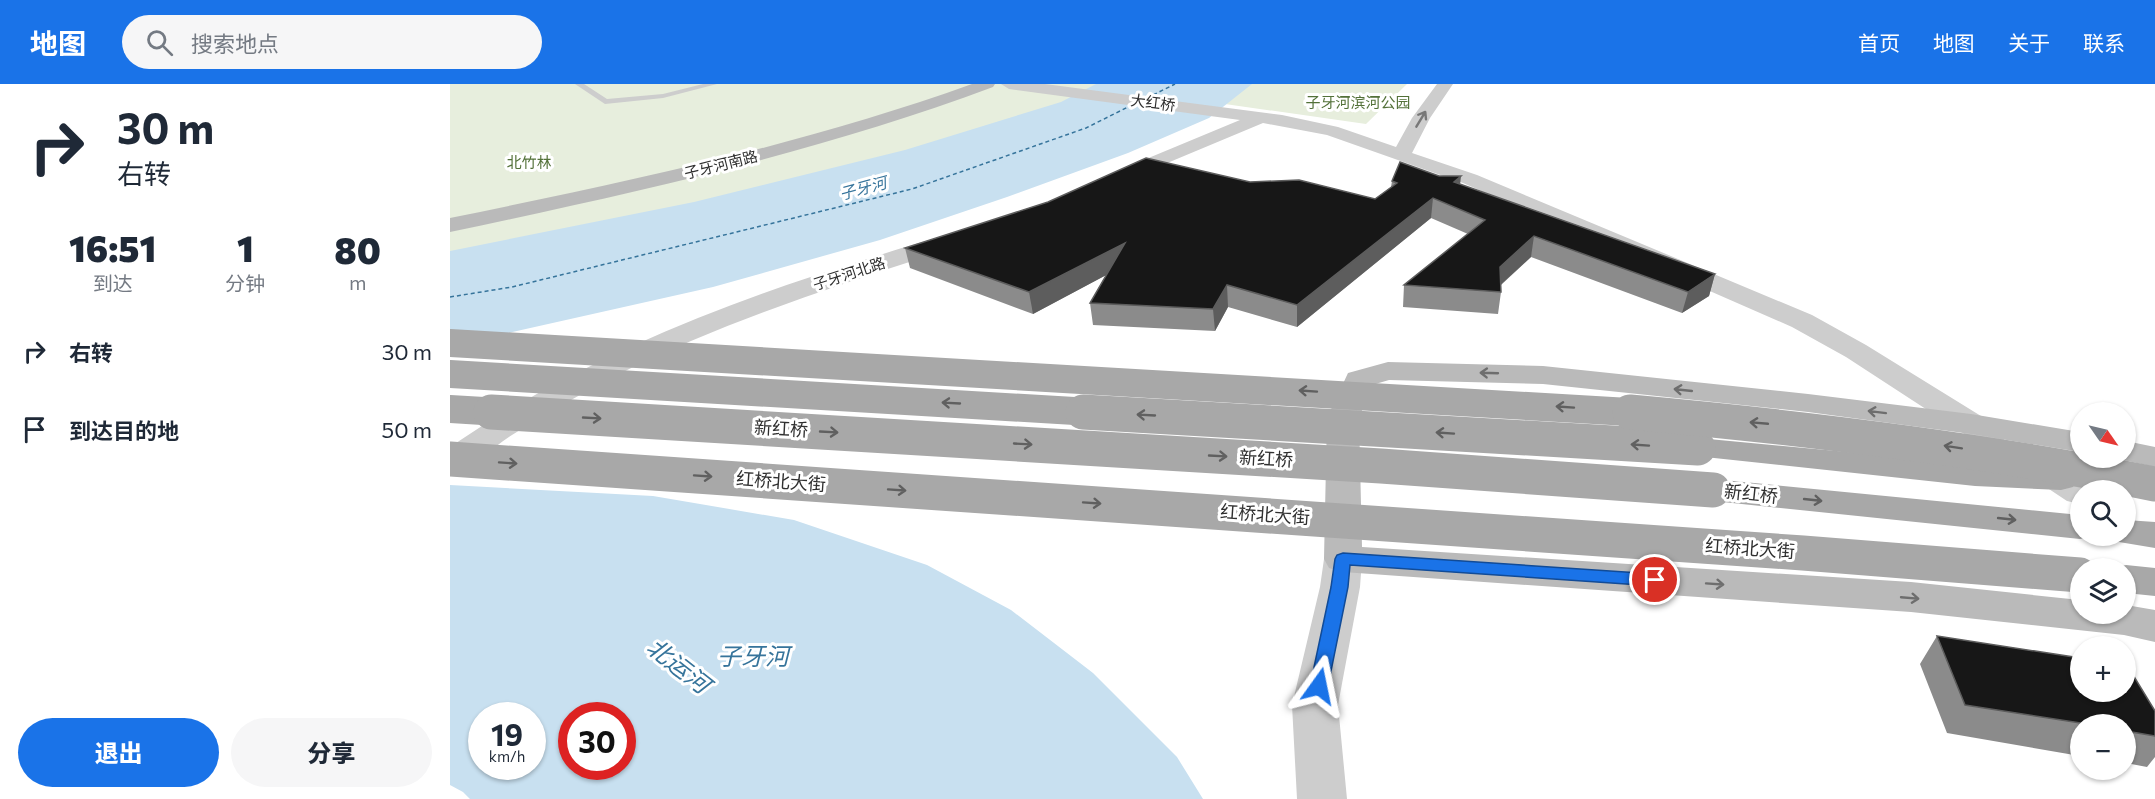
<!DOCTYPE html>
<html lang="zh">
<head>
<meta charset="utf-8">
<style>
  :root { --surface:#fff; --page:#f6f6f7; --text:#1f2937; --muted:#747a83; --accent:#1a73e8 }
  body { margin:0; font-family:Commissioner,"Noto Sans SC",sans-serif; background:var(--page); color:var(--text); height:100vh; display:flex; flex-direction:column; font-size:22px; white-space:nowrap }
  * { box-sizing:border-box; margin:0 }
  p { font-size:20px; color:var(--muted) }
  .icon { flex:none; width:33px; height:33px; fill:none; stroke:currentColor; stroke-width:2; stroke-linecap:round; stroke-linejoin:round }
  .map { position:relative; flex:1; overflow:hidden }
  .details { display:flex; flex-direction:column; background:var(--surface); width:450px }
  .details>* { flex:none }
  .banner { background:#fff; color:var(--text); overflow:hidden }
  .needle { width:39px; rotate:124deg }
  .fabs { position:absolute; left:1620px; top:318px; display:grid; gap:12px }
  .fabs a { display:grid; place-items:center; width:66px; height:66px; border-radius:50%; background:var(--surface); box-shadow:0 2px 4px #0004; font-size:30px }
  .speed { position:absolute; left:18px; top:618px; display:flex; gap:12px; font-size:30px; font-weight:700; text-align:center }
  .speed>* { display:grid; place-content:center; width:78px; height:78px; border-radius:50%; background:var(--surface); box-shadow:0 2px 4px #0004; line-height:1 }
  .speed small { font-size:15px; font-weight:400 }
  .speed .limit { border:9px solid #d22; background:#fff; color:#111 }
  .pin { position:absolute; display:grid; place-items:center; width:51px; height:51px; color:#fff; margin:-26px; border:3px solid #fff; border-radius:50%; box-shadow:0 2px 6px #0007 }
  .me { position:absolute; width:66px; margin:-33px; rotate:12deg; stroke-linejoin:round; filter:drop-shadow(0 0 4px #0008) }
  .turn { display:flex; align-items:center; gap:21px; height:126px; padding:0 18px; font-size:27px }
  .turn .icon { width:78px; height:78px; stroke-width:2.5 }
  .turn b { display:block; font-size:42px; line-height:51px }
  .eta { display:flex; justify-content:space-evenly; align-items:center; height:102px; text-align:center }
  .eta b { font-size:36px; font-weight:800; line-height:42px }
  .primary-button { display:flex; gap:12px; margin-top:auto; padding:12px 18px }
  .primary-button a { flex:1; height:69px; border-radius:36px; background:var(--accent); color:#fff; font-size:24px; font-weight:800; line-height:69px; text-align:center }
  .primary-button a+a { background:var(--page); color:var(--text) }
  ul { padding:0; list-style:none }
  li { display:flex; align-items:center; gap:18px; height:78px; padding:0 18px }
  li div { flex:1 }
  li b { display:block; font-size:22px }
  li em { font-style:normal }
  header { display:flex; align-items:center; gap:36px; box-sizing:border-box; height:84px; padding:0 30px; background:var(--accent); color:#fff }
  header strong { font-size:28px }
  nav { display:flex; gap:33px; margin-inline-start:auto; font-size:21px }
  .search { width:420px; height:54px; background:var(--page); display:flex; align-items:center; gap:15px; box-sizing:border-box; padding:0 21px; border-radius:33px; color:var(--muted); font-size:22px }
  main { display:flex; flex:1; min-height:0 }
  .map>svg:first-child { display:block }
  .green { fill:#e7eedd }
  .water { fill:#c8e0f0; fill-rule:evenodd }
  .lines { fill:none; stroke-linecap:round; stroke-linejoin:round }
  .ferry { stroke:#36749b; stroke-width:1.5; stroke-dasharray:4 3; stroke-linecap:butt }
  .service { fill:#cdcdcd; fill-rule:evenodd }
  .minor { fill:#cdcdcd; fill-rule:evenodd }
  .tertiary { fill:#cdcdcd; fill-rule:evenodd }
  .secondary { fill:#bababa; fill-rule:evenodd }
  .primary { fill:#a8a8a8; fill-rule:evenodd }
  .primary-bridge-far1 { stroke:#a8a8a8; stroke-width:28 }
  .primary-bridge { stroke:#a8a8a8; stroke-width:35 }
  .wall { fill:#8b8b8b }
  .shaded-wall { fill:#5d5d5d }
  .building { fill:#171717; stroke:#5d5d5d; stroke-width:1.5 }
  .oneway { stroke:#777 }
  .oneway2 { stroke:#6e6e6e }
  .oneway3 { stroke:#606060 }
  .route { fill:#1a73e8; stroke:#114b97; stroke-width:1.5 }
  .labels { text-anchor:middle; stroke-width:6; stroke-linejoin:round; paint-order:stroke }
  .far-street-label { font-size:15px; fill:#303030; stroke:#fff }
  .far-park-label { font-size:15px; fill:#537139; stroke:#fff }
  .far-water-label { font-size:16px; font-style:italic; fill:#36749b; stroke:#fff }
  .street-label { font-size:18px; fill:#303030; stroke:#fff }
  .near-water-label { font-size:24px; font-style:italic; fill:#36749b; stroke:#fff }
</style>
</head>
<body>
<header>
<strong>地图</strong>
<div class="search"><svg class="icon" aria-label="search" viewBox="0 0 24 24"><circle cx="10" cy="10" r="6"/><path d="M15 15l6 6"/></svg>搜索地点</div>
<nav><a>首页</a><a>地图</a><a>关于</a><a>联系</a></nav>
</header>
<main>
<section class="details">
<div class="banner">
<div class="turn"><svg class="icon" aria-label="right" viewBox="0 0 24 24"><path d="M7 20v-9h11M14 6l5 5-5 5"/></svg><div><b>30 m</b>右转</div></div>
</div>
<div class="eta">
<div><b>16:51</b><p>到达</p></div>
<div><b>1</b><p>分钟</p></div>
<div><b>80</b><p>m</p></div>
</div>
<ul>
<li><svg class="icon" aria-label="right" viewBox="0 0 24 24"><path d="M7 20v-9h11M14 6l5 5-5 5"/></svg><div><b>右转</b></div><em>30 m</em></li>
<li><svg class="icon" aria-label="arrive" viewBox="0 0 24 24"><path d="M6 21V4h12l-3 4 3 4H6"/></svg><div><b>到达目的地</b></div><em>50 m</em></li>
</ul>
<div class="primary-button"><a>退出</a><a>分享</a></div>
</section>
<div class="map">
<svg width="1705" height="715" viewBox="0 0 1705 715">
  <rect width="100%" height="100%" fill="#fff"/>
  <g class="green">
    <path d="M0,0H654L613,22L420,82L0,173Z"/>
    <path d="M784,0H957L916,40L761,18Z"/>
  </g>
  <g class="water">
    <path d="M646,0H802L759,34L678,69L557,113L430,156L263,203L0,262V167L244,118L455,66L611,18Z"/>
    <path d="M0,401L203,412L344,436L477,481L561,526L643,589L727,673L753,715H20L13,708L0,701ZM32,632H82V682H32ZM122,632H172V682H122Z"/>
  </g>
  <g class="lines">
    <g class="ferry">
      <path d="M697,14L725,0"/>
      <path d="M0,213L62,203L462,105L636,44L682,21"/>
    </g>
    <path class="service" d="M125,0H134L157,15L213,10L253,0H267L213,14L155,20Z"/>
    <path class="minor" d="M893,462L907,466L912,475L910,503L888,621L897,715H847L842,621L870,503L874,475L879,466Z"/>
    <g class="tertiary">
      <path d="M551,0H595L832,31L888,43L946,63L962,34L987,0H1003L980,34L962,69L1027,91L1362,231L1416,261L1552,345L1556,352L1552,359L1540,362L1528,359L1396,273L1342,243L1013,99L877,51L813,39L667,100L660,98L657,94L660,90L790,36L559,5Z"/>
      <path d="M498,151L506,153L510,158L506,163C391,200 278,236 169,290C132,309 97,329 62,351C42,364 23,383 0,388V363C125,279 267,221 411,177C440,168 469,158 498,151Z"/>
      <path d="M1584,370L1596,373L1643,401L1646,406H1630V420L1617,417L1572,387L1567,380L1572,373Z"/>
    </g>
    <g class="secondary">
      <path d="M522,0H545L543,3C366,69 184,109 0,148V134C177,98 352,61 522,0Z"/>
      <path d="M938,278L1093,282L1358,310L1521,330L1630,348V368L1521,350L1358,328L1093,300L939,296L922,301L909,334L912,463L1461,498L1630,516V530H1676V521L1705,526V558L1674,551L1461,528L893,488L879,484L874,475L877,334L898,289Z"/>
      <path d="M1676,357L1705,363V383L1664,374H1676Z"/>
    </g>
    <g class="primary">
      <path d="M1248,354L1525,380L1611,384L1623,387L1628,395L1623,403L1611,406L1525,402L1236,371L1231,364L1236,357Z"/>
      <path d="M1263,395L1630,431V452H1643L1630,455L1263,417L1251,414L1245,406L1251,398Z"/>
      <path d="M1676,436L1705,438V464L1663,457L1659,452H1676Z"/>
      <path d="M1676,481L1705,484V512L1676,509V484H1664Z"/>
    </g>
    <g class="primary-bridge-far1">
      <path d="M0,259L1196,329"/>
      <path d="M0,290L658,329"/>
      <path d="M0,325L66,329"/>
    </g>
    <g class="primary-bridge">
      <path d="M41,328L931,382L1263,406"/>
      <path d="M633,328L1248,364"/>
      <path d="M1180,328C1356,344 1531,365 1705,400"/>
      <path d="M0,375L1353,469L1630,491"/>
    </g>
  </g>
  <g class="wall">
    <path d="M942,97L1010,100L1265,190L1259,212L1232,229L1081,173L1051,201V208L1048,230L953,223L954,201L1018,150L981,134L847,243L778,223L765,247L643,241L640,219L656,191L583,230L460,184L455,164L800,98L925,115L941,103Z"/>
    <path d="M1487,552L1705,627V673L1697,683L1676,679V640H1630V672L1497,649L1470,580Z"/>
  </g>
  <g class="shaded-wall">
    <path d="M1011,92L1009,111L1004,98Z"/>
    <path d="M983,114L981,134L847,243V221Z"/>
    <path d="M1084,152L1081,173L1047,204L1050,183Z"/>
    <path d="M675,159L677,180L583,230L579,208Z"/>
    <path d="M1265,190L1259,212L1232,229L1238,208Z"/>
    <path d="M777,201L778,223L765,247L763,225Z"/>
  </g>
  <g class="building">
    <path d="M696,74L800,98L849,96L925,115L947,99L942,97L950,78L989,92H1011L1004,98L1265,190L1238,208L1084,152L1050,183L1051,208L954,201L1035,136L983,114L847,221L777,201L763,225L640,219L675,159L579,208L455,164L598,118Z"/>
    <path d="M1487,552L1630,574V608H1676V581H1677L1705,627V652L1676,647V640H1637L1515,621Z"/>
  </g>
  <defs><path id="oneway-shaft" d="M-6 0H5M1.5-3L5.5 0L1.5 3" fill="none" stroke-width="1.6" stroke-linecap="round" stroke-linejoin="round" transform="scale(1.5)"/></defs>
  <use class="oneway" href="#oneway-shaft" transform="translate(971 35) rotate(-59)"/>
  <g class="oneway2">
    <use href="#oneway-shaft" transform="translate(1039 289) rotate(-178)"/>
    <use href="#oneway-shaft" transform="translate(1233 306) rotate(-174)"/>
    <use href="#oneway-shaft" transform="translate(1427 328) rotate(-173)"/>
    <use href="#oneway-shaft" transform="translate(1265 500) rotate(4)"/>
    <use href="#oneway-shaft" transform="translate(1460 514) rotate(5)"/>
  </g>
  <g class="oneway3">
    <use href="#oneway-shaft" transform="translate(858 307) rotate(-176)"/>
    <use href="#oneway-shaft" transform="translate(501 319) rotate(-177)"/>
    <use href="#oneway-shaft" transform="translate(1115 323) rotate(-176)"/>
    <use href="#oneway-shaft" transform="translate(696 331) rotate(-177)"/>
    <use href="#oneway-shaft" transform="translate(142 334) rotate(3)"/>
    <use href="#oneway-shaft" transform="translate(1309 339) rotate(-175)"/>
    <use href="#oneway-shaft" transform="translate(379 348) rotate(3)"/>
    <use href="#oneway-shaft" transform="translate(995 349) rotate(-176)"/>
    <use href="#oneway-shaft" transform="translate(573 360) rotate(3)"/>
    <use href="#oneway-shaft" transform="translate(1190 361) rotate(-176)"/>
    <use href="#oneway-shaft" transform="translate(1503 363) rotate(-171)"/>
    <use href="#oneway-shaft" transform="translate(768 372) rotate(3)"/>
    <use href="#oneway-shaft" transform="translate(58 379) rotate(4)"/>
    <use href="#oneway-shaft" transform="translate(253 392) rotate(4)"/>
    <use href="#oneway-shaft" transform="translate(447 406) rotate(4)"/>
    <use href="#oneway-shaft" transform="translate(1363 416) rotate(6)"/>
    <use href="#oneway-shaft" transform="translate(642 419) rotate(4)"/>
    <use href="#oneway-shaft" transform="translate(1557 435) rotate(6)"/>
  </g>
  <path class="route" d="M893,469L1205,490L1211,492L1213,496L1211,500L1205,502L900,481L898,503L878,602L875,607L869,609L862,607L860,602L881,503L885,475L887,471Z"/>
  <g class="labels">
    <g class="far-street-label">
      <text transform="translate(703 19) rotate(7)" y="5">大红桥</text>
      <text transform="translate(271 81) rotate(-14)" y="5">子牙河南路</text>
      <text transform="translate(399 190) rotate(-18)" y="5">子牙河北路</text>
    </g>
    <g class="far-park-label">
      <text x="908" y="24">子牙河滨河公园</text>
      <text x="79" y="84">北竹林</text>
    </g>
    <g class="far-water-label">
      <text transform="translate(413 104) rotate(-15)" y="6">子牙河</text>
    </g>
    <g class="street-label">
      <text transform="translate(331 345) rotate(3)" y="6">新红桥</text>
      <text transform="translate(816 375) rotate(3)" y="6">新红桥</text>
      <text transform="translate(331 398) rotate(4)" y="6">红桥北大街</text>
      <text transform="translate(1301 410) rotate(6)" y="6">新红桥</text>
      <text transform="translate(815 431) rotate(4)" y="6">红桥北大街</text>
      <text transform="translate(1300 465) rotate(4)" y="6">红桥北大街</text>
    </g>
    <g class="near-water-label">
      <text x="303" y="581">子牙河</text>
      <text transform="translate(228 582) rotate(38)" y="8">北运河</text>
    </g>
  </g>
</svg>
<div class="fabs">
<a><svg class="needle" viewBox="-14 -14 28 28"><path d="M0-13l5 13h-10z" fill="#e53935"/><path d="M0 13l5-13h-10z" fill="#747a83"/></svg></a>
<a><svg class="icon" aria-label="search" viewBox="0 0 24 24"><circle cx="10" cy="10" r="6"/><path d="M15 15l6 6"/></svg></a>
<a><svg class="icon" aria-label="layers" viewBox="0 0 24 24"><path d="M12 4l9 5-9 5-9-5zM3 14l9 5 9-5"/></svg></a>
<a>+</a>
<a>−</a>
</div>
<div class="speed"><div>19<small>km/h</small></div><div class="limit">30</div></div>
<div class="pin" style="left:1205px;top:496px;background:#d93025"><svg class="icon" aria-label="arrive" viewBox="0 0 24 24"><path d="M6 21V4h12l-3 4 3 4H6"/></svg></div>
<svg class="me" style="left:869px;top:602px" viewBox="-20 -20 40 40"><path d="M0-17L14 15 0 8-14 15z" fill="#1a73e8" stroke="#fff" stroke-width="4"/></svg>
</div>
</main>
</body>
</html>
